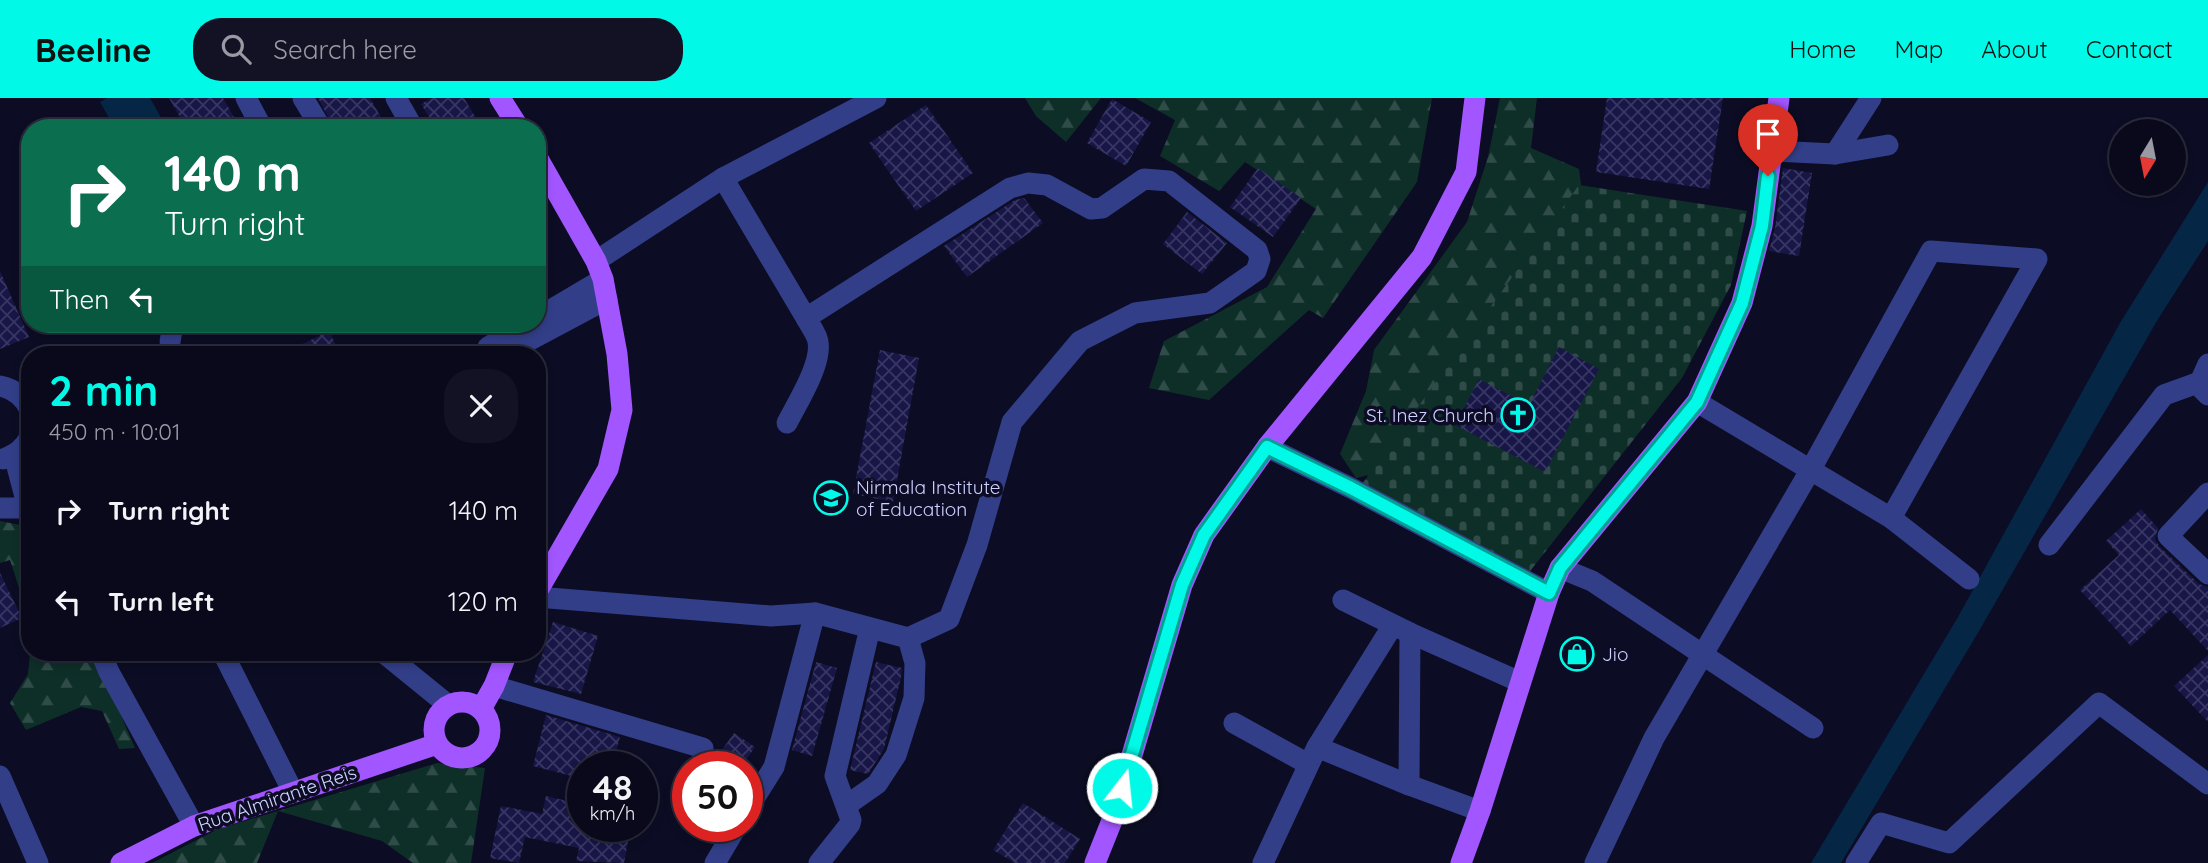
<!DOCTYPE html>
<html lang="en">
<head>
<meta charset="utf-8">
<style>
  :root { --surface:#09091b; --page:#121224; --text:#f1f3f6; --muted:#999aa3; --line:#292a3a; --accent:#00fae7 }
  body { margin:0; font-family:Quicksand,sans-serif; background:var(--page); color:var(--text); height:100vh; display:flex; flex-direction:column; font-size:26px; white-space:nowrap }
  * { box-sizing:border-box; margin:0 }
  p { font-size:23px; color:var(--muted) }
  .icon { flex:none; width:38px; height:38px; fill:none; stroke:currentColor; stroke-width:2; stroke-linecap:round; stroke-linejoin:round }
  .map { position:relative; flex:1; overflow:hidden }
  .drawer { position:absolute; left:21px; top:248px; width:525px; height:315px; display:flex; flex-direction:column; background:var(--surface); border-radius:28px; box-shadow:0 4px 10px #0003,0 0 0 2px var(--line) }
  .drawer>* { flex:none }
  .banner { position:absolute; left:21px; top:21px; width:525px; height:214px; border-radius:28px; box-shadow:0 4px 10px #0003,0 0 0 2px var(--line); background:#0b6e4f; color:#fff; overflow:hidden }
  .needle { width:46px; rotate:190deg }
  .tools { position:absolute; left:2109px; top:21px; display:grid; gap:14px }
  .tools a { display:grid; place-items:center; width:77px; height:77px; border-radius:50%; background:var(--surface); box-shadow:0 4px 10px #0003,0 0 0 2px var(--line); font-size:35px }
  .speed { position:absolute; left:567px; top:653px; display:flex; gap:14px; font-size:35px; font-weight:700; text-align:center }
  .speed>* { display:grid; place-content:center; width:91px; height:91px; border-radius:50%; background:var(--surface); box-shadow:0 4px 10px #0003,0 0 0 2px var(--line); line-height:1 }
  .speed small { font-size:18px; font-weight:400 }
  .speed .limit { border:10px solid #d22; background:#fff; color:#111 }
  .pin { position:absolute; display:grid; place-items:center; width:60px; height:60px; color:#fff; margin:-72px -30px; border-radius:50% 50% 50% 0; rotate:-45deg; box-shadow:0 0 7px #0007 }
  .pin .icon { rotate:45deg }
  .me { position:absolute; width:77px; margin:-38px; rotate:16deg; stroke-linejoin:round; filter:drop-shadow(0 0 5px #0008) }
  .turn { display:flex; align-items:center; gap:24px; height:147px; padding:0 28px; font-size:32px }
  .turn .icon { width:91px; height:91px; stroke-width:2.5 }
  .turn b { display:block; font-size:49px; line-height:60px }
  .then { display:flex; align-items:center; height:66px; padding:0 28px; background:#0003; gap:14px; font-size:26px }
  .round { display:grid; place-items:center; flex:none; width:74px; height:74px; border-radius:28px; background:var(--page) }
  .overview { display:flex; align-items:center; justify-content:space-between; height:119px; padding:0 28px }
  h1 { font-size:42px; font-weight:800; line-height:52px; color:var(--accent) }
  ul { padding:0; list-style:none }
  li { display:flex; align-items:center; gap:21px; height:91px; padding:0 28px }
  li div { flex:1 }
  li b { display:block; font-size:26px }
  li em { font-style:normal }
  header { display:flex; align-items:center; gap:42px; box-sizing:border-box; height:98px; padding:0 35px; background:var(--accent); color:#111 }
  header strong { font-size:33px }
  nav { display:flex; gap:38px; margin-inline-start:auto; font-size:24px }
  .search { width:490px; height:63px; background:var(--page); display:flex; align-items:center; gap:18px; box-sizing:border-box; padding:0 24px; border-radius:28px; color:var(--muted); font-size:26px }
  .map>svg:first-child { display:block }
  .forest { fill:url(#forest-firs) }
  .cemetery { fill:url(#cemetery-stones) }
  .water { fill:#052745 }
  .building { fill:url(#building-cross-hatch) }
  .lines { fill:none; stroke-linecap:round; stroke-linejoin:round }
  .minor { stroke:#323e88; stroke-width:21 }
  .major { stroke:#a256ff; stroke-width:21 }
  .route-casing { stroke:#00a296; stroke-width:18 }
  .route { stroke:#00fae7; stroke-width:12 }
  .labels { text-anchor:middle; stroke-width:7; stroke-linejoin:round; paint-order:stroke }
  .poi-label { font-size:19px; fill:#cfd2ff; stroke:#0c0c24; text-anchor:start }
  .street-label { font-size:19px; fill:#cfd2ff; stroke:#0c0c24 }
</style>
</head>
<body>
<header>
<strong>Beeline</strong>
<div class="search"><svg class="icon" aria-label="search" viewBox="0 0 24 24"><circle cx="10" cy="10" r="6"/><path d="M15 15l6 6"/></svg>Search here</div>
<nav><a>Home</a><a>Map</a><a>About</a><a>Contact</a></nav>
</header>
<div class="map">
<svg width="2208" height="765" viewBox="0 0 2208 765">
  <defs>
    <pattern id="forest-firs" width="22" height="20" patternUnits="userSpaceOnUse" patternTransform="scale(1.75)"><rect width="22" height="20" fill="#0e2f28"/><path d="M5 1l3.5 6h-7zM16 11l3.5 6h-7z" fill="#304c48"/></pattern>
    <pattern id="cemetery-stones" width="16" height="16" patternUnits="userSpaceOnUse" patternTransform="scale(1.75)"><rect width="16" height="16" fill="#0e2f28"/><path d="M2 7V4a2 2 0 0 1 4 0v3zM10 15v-3a2 2 0 0 1 4 0v3z" fill="#304c48"/></pattern>
    <pattern id="building-cross-hatch" width="8" height="8" patternUnits="userSpaceOnUse" patternTransform="scale(1.75)"><rect width="8" height="8" fill="#171647"/><path d="M0 0l8 8M0 8l8-8" fill="none" stroke="#383763"/></pattern>
  </defs>
  <rect width="100%" height="100%" fill="#0c0c24"/>
  <g class="forest">
    <path d="M1025,0H1101L1066,44L1036,18Z"/>
    <path d="M1135,0H1432L1417,84L1323,220L1309,212L1209,302L1149,290L1164,243L1267,189L1316,111L1245,64L1219,93L1160,58L1175,22Z"/>
    <path d="M1500,0H1537L1531,50L1579,71L1582,95L1393,371L1356,380L1340,356L1366,293L1374,252L1467,124L1488,59Z"/>
    <path d="M0,423L30,429V524L10,462L0,465Z"/>
    <path d="M30,555H94L135,650L119,651L102,613L81,609L26,632L10,605L28,576Z"/>
    <path d="M437,665L485,670L471,765H413L382,743L278,713L257,765H152L218,731Z"/>
  </g>
  <path class="cemetery" d="M1579,87L1747,113L1731,187L1682,280L1527,477L1362,386Z"/>
  <g class="water">
    <path d="M107,0H150L167,30H115L100,4Z"/>
    <path d="M2208,84V143L2158,221L1979,533L1841,765H1811L1958,519L2120,225Z"/>
  </g>
  <g class="building">
    <path d="M169,0H223L240,30H186Z"/>
    <path d="M318,0H370L387,30H334Z"/>
    <path d="M432,0H464L482,30H436L421,6Z"/>
    <path d="M1607,0H1723L1709,91L1596,74Z"/>
    <path d="M1112,1L1151,24L1126,68L1087,45Z"/>
    <path d="M926,7L973,75L916,113L869,45Z"/>
    <path d="M1258,70L1301,100L1273,139L1230,109Z"/>
    <path d="M1783,70L1812,75L1799,158L1769,153L1775,130Z"/>
    <path d="M1024,100L1043,125L967,179L944,148L1015,102Z"/>
    <path d="M1187,114L1227,145L1202,176L1163,146Z"/>
    <path d="M0,173L29,239L0,251Z"/>
    <path d="M329,233L341,257H280Z"/>
    <path d="M1559,249L1599,271L1545,374L1455,327L1479,281L1529,307Z"/>
    <path d="M880,252L919,260L893,404L853,396Z"/>
    <path d="M2141,411L2158,430L2155,441L2159,448L2199,486L2208,489V553L2170,512L2131,548L2080,492L2119,457L2106,443Z"/>
    <path d="M0,475L22,520L0,530Z"/>
    <path d="M553,524L598,538L581,596L533,584Z"/>
    <path d="M2208,557V624L2174,588Z"/>
    <path d="M816,564L837,570L812,658L792,652Z"/>
    <path d="M876,564L902,570L901,579L884,651L868,676L850,672Z"/>
    <path d="M546,617L620,639L612,668H583V681L533,668Z"/>
    <path d="M734,635L755,649L742,668H711Z"/>
    <path d="M546,698L580,706L576,728H631L624,765L576,763L579,750L525,739L519,765L490,760L501,708L542,716Z"/>
    <path d="M1023,705L1080,741L1065,765H1015L993,752Z"/>
  </g>
  <g class="lines">
    <g class="minor">
      <path d="M246,0L262,30"/>
      <path d="M303,0L321,30"/>
      <path d="M396,0L413,30"/>
      <path d="M1772,53L1835,56L1888,47"/>
      <path d="M1835,56L1871,0"/>
      <path d="M596,163L723,80L876,0"/>
      <path d="M537,220L603,181"/>
      <path d="M170,244L173,226"/>
      <path d="M488,249L527,226"/>
      <path d="M487,257L515,250L607,201"/>
      <path d="M2208,266L2200,284L2202,291L2208,297"/>
      <path d="M0,288C15,291 24,299 30,312"/>
      <path d="M1697,304L1891,420L1969,481"/>
      <path d="M787,325C797,305 825,262 817,240C815,234 810,227 806,220"/>
      <path d="M1267,349L1351,390L1549,495"/>
      <path d="M14,357L28,410"/>
      <path d="M3,361C16,356 23,351 30,339"/>
      <path d="M2208,395L2168,438L2208,476"/>
      <path d="M0,410H30"/>
      <path d="M2049,447L2164,297L2200,284"/>
      <path d="M1560,470L1592,483L1813,630"/>
      <path d="M537,499L771,518L815,515L908,540L949,521L977,447L1012,324L1080,243L1135,215L1210,205L1256,173L1260,161L1257,152L1169,83L1144,81L1102,110L1091,111L1047,87L1028,85L1010,90L806,220L723,80"/>
      <path d="M1343,502L1410,535L1520,584"/>
      <path d="M101,555L109,574L194,728"/>
      <path d="M223,555L293,694"/>
      <path d="M384,555L448,607"/>
      <path d="M494,588L703,650"/>
      <path d="M1234,625L1308,666"/>
      <path d="M1317,649L1393,527"/>
      <path d="M0,678L38,765"/>
      <path d="M1409,687L1410,535"/>
      <path d="M847,707L877,686L896,657L914,600L915,565L908,540"/>
      <path d="M747,712L774,669L815,515"/>
      <path d="M715,765L737,728"/>
      <path d="M819,765L850,726L851,722L835,678L870,530"/>
      <path d="M1263,765L1317,649L1409,687L1480,713"/>
      <path d="M1595,765L1654,640L1811,371L1931,153L2037,161L1891,420"/>
      <path d="M1856,765L1881,725L1949,745L2099,605L2208,686"/>
    </g>
    <g class="major">
      <path d="M500,0L519,30"/>
      <path d="M537,59L596,163L603,181L617,256L622,312L608,371L537,494"/>
      <circle cx="462" cy="632" r="28"/>
      <path d="M481,611L494,588L507,555"/>
      <path d="M121,765L194,728L437,646"/>
      <path d="M1095,765L1115,715L1182,487L1204,437L1267,349L1422,159L1466,74L1475,0"/>
      <path d="M1461,765L1480,713L1549,495L1560,470L1697,304L1742,205L1762,128L1779,0"/>
    </g>
  </g>
  <g class="lines">
    <defs>
      <path id="route" d="M1122,690L1182,487L1204,437L1267,349L1351,390L1549,495L1560,470L1697,304L1742,205L1762,128L1768,78"/>
    </defs>
    <use href="#route" class="route-casing"/>
    <use href="#route" class="route"/>
  </g>
  <defs>
    <symbol id="church-ring" viewBox="-11 -11 22 22"><circle r="9.5" fill="#0c0c24" stroke="#00fae7" stroke-width="1.5"/><path d="M-1.2-6h2.4v3.5h3.3v2.4h-3.3V6h-2.4V-.1h-3.3v-2.4h3.3Z" fill="#00fae7"/></symbol>
    <symbol id="university-ring" viewBox="-11 -11 22 22"><circle r="9.5" fill="#0c0c24" stroke="#00fae7" stroke-width="1.5"/><path d="M0-5L7-2L0 1L-7-2ZM-4 1L0 2.5L4 1V4Q0 6-4 4Z" fill="#00fae7"/></symbol>
    <symbol id="shop-ring" viewBox="-11 -11 22 22"><circle r="9.5" fill="#0c0c24" stroke="#00fae7" stroke-width="1.5"/><path d="M-5-2.5h2.3a2.7 3.5 0 0 1 5.4 0H5L5.5 6h-11ZM-1.5-2.5h3a1.5 2.3 0 0 0-3 0Z" fill="#00fae7"/></symbol>
  </defs>
  <g fill-rule="evenodd">
    <use href="#church-ring" x="1499" y="298" width="38" height="38"/>
    <use href="#university-ring" x="812" y="381" width="38" height="38"/>
    <use href="#shop-ring" x="1558" y="537" width="38" height="38"/>
  </g>
  <g class="labels">
    <g class="poi-label">
      <text x="1494" y="324" text-anchor="end">St. Inez Church</text>
      <text x="856" y="396">Nirmala Institute<tspan x="856" dy="22">of Education</tspan></text>
      <text x="1602" y="563">Jio</text>
    </g>
    <g class="street-label">
      <text transform="translate(277 700) rotate(-19)" y="7">Rua Almirante Reis</text>
    </g>
  </g>
</svg>
<div class="tools">
<a><svg class="needle" viewBox="-14 -14 28 28"><path d="M0-13l5 13h-10z" fill="#e53935"/><path d="M0 13l5-13h-10z" fill="#999aa3"/></svg></a>
</div>
<div class="speed"><div>48<small>km/h</small></div><div class="limit">50</div></div>
<div class="pin" style="left:1768px;top:78px;background:#d93025"><svg class="icon" aria-label="arrive" viewBox="0 0 24 24"><path d="M6 21V4h12l-3 4 3 4H6"/></svg></div>
<svg class="me" style="left:1122px;top:690px" viewBox="-20 -20 40 40"><circle r="17" fill="#00fae7" stroke="#fff" stroke-width="3"/><path d="M0-11L8 9 0 5-8 9z" fill="#fff"/></svg>
<div class="banner">
<div class="turn"><svg class="icon" aria-label="right" viewBox="0 0 24 24"><path d="M7 20v-9h11M14 6l5 5-5 5"/></svg><div><b>140 m</b>Turn right</div></div>
<div class="then">Then<svg class="icon" aria-label="left" viewBox="0 0 24 24"><path d="M17 20v-9H6M10 6l-5 5 5 5"/></svg></div>
</div>
<section class="drawer">
<div class="overview"><div><h1>2 min</h1><p>450 m · 10:01</p></div><a class="round"><svg class="icon" aria-label="close" viewBox="0 0 24 24"><path d="M6 6l12 12M18 6L6 18"/></svg></a></div>
<ul>
<li><svg class="icon" aria-label="right" viewBox="0 0 24 24"><path d="M7 20v-9h11M14 6l5 5-5 5"/></svg><div><b>Turn right</b></div><em>140 m</em></li>
<li><svg class="icon" aria-label="left" viewBox="0 0 24 24"><path d="M17 20v-9H6M10 6l-5 5 5 5"/></svg><div><b>Turn left</b></div><em>120 m</em></li>
</ul>
</section>
</div>
</body>
</html>
